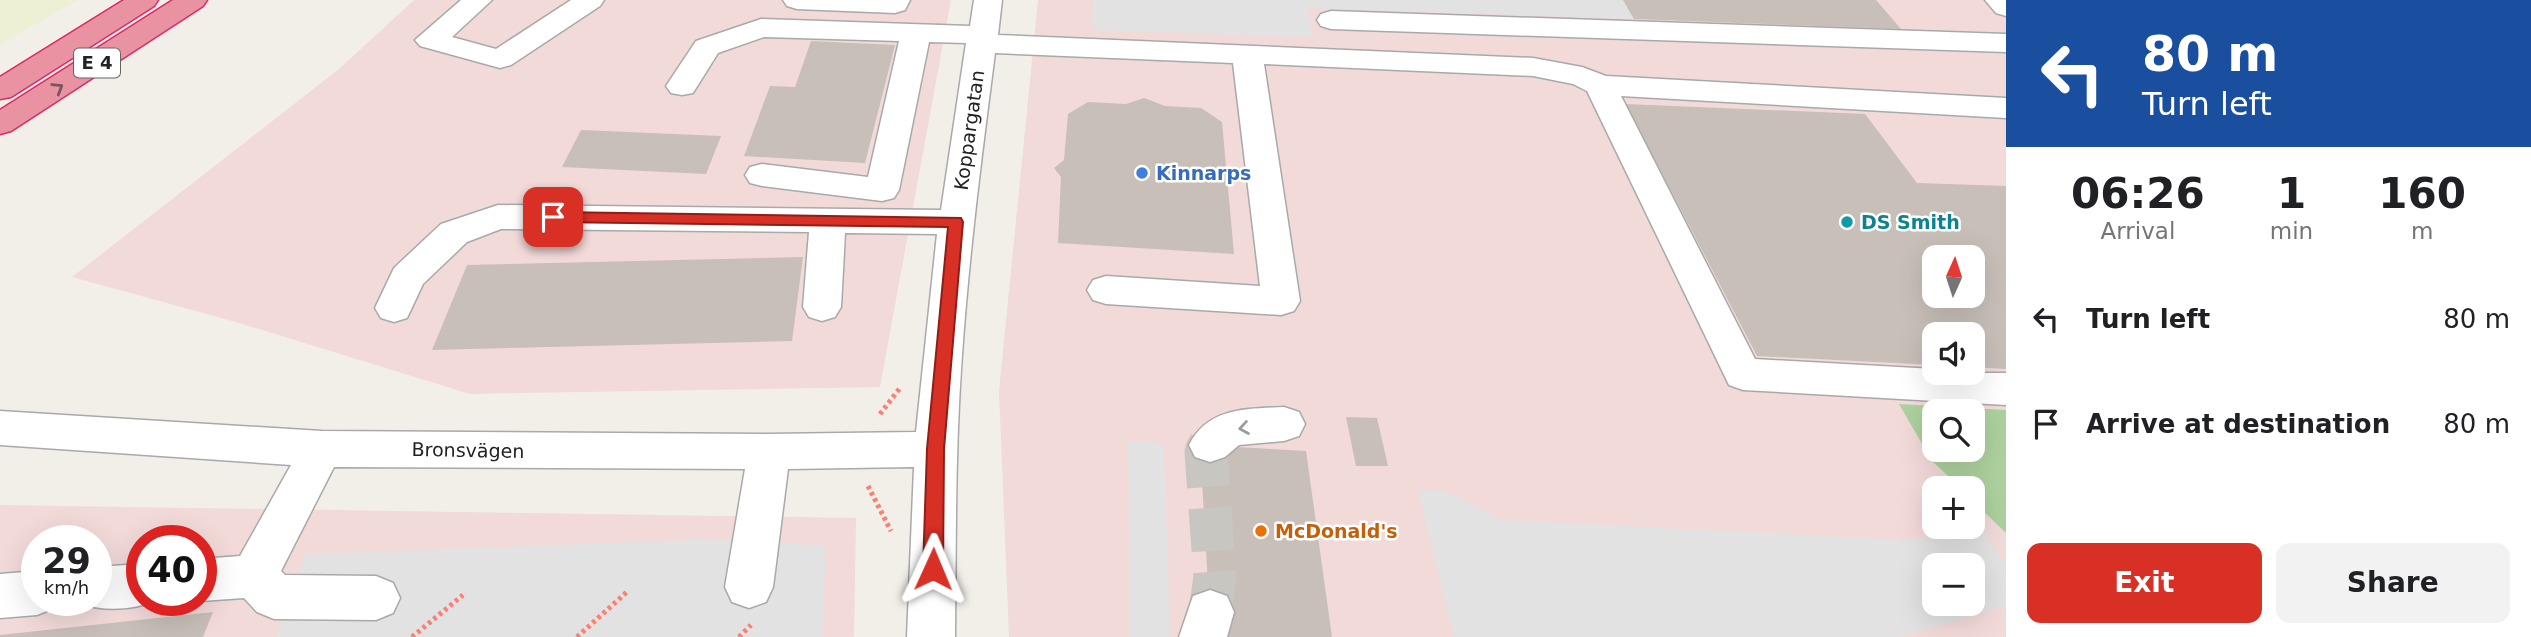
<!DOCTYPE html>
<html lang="en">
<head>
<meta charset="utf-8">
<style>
  :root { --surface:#fff; --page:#f2f2f2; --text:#202124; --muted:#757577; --accent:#d93025 }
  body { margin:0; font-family:"DejaVu Sans",sans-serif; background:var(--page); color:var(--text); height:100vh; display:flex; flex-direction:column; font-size:26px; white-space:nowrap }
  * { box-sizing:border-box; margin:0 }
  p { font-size:23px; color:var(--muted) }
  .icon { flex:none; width:38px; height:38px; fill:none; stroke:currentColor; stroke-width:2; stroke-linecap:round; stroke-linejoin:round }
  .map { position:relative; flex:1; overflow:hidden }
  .side { display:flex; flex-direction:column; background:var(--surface); width:525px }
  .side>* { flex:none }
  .banner { background:#1a4fa0; color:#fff; overflow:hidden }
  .needle { width:46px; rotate:3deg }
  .fabs { position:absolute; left:1922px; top:245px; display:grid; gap:14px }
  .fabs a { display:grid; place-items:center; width:63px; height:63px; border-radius:14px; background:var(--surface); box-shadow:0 7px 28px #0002; font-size:35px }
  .speed { position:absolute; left:21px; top:525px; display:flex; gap:14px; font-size:35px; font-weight:700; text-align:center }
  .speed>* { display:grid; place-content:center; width:91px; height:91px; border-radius:50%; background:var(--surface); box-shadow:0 7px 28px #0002; line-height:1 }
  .speed small { font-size:18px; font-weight:400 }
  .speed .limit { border:10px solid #d22; background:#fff; color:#111 }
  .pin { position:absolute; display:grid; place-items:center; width:60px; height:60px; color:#fff; margin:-30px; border-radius:14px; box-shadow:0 4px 10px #0006 }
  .me { position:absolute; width:77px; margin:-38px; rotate:1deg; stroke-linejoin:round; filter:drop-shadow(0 0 5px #0008) }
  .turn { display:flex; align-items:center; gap:24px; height:147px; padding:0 21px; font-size:32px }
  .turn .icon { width:91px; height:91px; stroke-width:2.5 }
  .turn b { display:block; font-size:49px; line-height:60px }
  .eta { display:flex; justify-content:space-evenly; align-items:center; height:119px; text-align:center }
  .eta b { font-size:42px; font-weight:700; line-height:49px }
  .primary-button { display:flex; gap:14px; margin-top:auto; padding:14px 21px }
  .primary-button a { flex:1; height:80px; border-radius:14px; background:var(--accent); color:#fff; font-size:28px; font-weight:700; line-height:80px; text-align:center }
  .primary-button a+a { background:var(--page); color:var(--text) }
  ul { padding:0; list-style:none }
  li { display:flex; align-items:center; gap:21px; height:105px; padding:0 21px }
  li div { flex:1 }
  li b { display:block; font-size:26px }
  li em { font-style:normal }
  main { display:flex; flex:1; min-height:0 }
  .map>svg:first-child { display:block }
  .commercial { fill:#f2dad9; fill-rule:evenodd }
  .farmland { fill:#eef0d5 }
  .forest { fill:#add19e; fill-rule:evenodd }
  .parking { fill:#e2e2e2; fill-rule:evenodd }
  .building { fill:#c7bfb8; fill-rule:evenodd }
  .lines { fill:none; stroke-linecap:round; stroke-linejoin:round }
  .minor-tunnel { stroke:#c8c6c1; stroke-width:43; stroke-dasharray:43 21; stroke-linecap:butt }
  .minor-casing { stroke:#a9a9a9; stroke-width:3 }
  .highway-casing { stroke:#dc2a67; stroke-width:3 }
  .path { stroke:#fa8072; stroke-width:5; stroke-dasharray:3.5 3.5; stroke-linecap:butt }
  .minor { fill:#fff; fill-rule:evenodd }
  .highway { fill:#e892a2; fill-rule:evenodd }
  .oneway { stroke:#7b545c }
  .oneway2 { stroke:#9c9c9c }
  .route { fill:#d93025; stroke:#8d1f18; stroke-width:2 }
  .shop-dot { fill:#3f7fe0; stroke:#fff; stroke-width:2.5 }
  .culture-dot { fill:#0f9aa8; stroke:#fff; stroke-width:2.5 }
  .food-dot { fill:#e8710a; stroke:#fff; stroke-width:2.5 }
  .labels { text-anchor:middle; stroke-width:5; stroke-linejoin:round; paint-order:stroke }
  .shield { fill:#fff; stroke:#646464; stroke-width:2 }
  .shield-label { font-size:18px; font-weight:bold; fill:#222 }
  .street-label { font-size:19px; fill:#222; stroke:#fff }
  .shop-label { font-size:19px; font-weight:bold; fill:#366cbe; stroke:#fff; text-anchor:start }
  .culture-label { font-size:19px; font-weight:bold; fill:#0d838f; stroke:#fff; text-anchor:start }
  .food-label { font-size:19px; font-weight:bold; fill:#c56008; stroke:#fff; text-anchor:start }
</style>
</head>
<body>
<main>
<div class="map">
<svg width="2006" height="637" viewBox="0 0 2006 637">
  <rect width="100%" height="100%" fill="#f2efe9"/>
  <g class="commercial">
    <path d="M414,0H951L880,387L470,394L236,322L72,277L339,69Z"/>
    <path d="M1038,0H2006V637H1009L999,391ZM1934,257H1972V296H1934ZM1934,334H1972V373H1934ZM1934,411H1972V450H1934ZM1934,488H1972V527H1934ZM1934,565H1972V604H1934Z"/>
    <path d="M0,505L856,518L854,637H0ZM37,541H96V600H37ZM142,541H201V600H142Z"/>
  </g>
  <path class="farmland" d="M0,0H78L0,44Z"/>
  <path class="forest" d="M1899,404L2006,410V533L1972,500V488H1961L1932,461ZM1934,411H1972V450H1934Z"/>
  <g class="parking">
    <path d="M1093,0H1623L1634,19L1308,8L1313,37L1092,30Z"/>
    <path d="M1128,441L1164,443L1170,637H1130Z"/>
    <path d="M1418,490L1447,491L1502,520L1907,540L1984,531L2006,565V606L1898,637H1454ZM1972,565V604H1934V565Z"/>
    <path d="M723,539L826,546L822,637H276L305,554Z"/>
  </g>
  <g class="building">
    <path d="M1623,0H1876L1901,29L1634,19Z"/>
    <path d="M811,41L895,45L865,163L744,156L770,86L795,87Z"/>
    <path d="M1144,98L1165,106L1201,108L1222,122L1234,254L1058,243L1061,177L1054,168L1064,160L1068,114L1088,102L1126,104Z"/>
    <path d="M1626,104L1865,114L1917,183L2006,186V369L1972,367V334H1934V365L1757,356ZM1934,257H1972V296H1934Z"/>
    <path d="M581,130L721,136L706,174L562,167Z"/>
    <path d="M803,257L792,341L432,350L467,265Z"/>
    <path d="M1346,417L1377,418L1388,466H1356Z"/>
    <path d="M1200,445L1306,451L1332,637H1211Z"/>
    <path d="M213,612L203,637H0V635Z"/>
  </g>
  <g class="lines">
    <path class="minor-tunnel" d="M1210,445L1206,452L1215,577L1210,612"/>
    <defs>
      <g id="minor">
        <path d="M461,0H492L452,37L496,49L571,0H604L600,6L511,65L500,68L420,46L415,40Z"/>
        <path d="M783,0H910L905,10L895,13L797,9L787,6Z"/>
        <path d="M974,0H1002L998,35L1533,58L1582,67L1606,76L2006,98V118L1621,96L1755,359L1934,369V373H2006V405L1743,390L1729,385L1587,91L1573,84L1533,76L1264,64L1300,301L1294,311L1281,315L1106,304L1093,300L1087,290L1093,280L1106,276L1260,286L1233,63L995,53C982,153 969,254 962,355C955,449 956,543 955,637H907L914,467L788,469L773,587L766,602L749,608L732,602L725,587L745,469L334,467L281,571L285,575L376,576L393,583L400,598L393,613L376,620L274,619L257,612L244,598L201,601L199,600H201V559L240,556L291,465L0,445V411L322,431L769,434L916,432L937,234L845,233L841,307L835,317L822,321L809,317L803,307L809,232L501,229L467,242L423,284L407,318L394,322L381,318L375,308L394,268L441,224L498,205L941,210L966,43L929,42L899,190L894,198L882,201L762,186L750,183L745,175L750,167L762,164L868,177L899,41L764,37L718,53L693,93L682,95L671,93L666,86L696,41L761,19L970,26Z"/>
        <path d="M1985,0H2006V16L1996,13Z"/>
        <path d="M1331,11L2006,34V52L1331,29L1321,26L1317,20L1321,14Z"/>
        <path d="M1284,407L1299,412L1305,424L1299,436L1284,441L1239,445L1225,457L1210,462L1195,457L1189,445C1208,407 1247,409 1284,407Z"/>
        <path d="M142,564V600H158C133,610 104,612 79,603L78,600H96V567Z"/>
        <path d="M37,571V600H57L54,608L37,615L0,618V574Z"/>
        <path d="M1210,590L1227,596L1234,612L1227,637H1179L1193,596Z"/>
      </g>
      <g id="highway">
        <path d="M124,0H158L154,6L11,97L0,99V77Z"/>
        <path d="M173,0H207L203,6L11,131L0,134V110Z"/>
      </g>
    </defs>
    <use href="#minor" class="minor-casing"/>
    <use href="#highway" class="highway-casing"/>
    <g class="path">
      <path d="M880,414L900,388"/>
      <path d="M868,486L891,531"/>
      <path d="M412,637L463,595"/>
      <path d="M577,637L628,591"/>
      <path d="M739,637L751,625"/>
    </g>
    <use href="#minor" class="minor"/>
    <use href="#highway" class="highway"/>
  </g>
  <defs><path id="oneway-chevron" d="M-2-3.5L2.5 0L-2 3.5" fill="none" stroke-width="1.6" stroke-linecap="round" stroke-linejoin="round" transform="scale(1.75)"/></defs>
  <use class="oneway" href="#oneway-chevron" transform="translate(58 88) rotate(-32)"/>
  <use class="oneway2" href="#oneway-chevron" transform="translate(1244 428) rotate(171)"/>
  <path class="route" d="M553,212L961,218L963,222L944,449L943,569L940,576L933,578L926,576L923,569L927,449L948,227L553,222L546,217Z"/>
  <circle class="shop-dot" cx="1142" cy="173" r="7"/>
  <circle class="culture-dot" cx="1847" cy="222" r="7"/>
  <circle class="food-dot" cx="1261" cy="531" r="7"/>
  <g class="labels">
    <rect class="shield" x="74" y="48.5" width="46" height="29" rx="5"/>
    <g class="shield-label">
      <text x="97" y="69">E 4</text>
    </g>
    <g class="street-label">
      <text transform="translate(969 130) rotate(-82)" y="7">Koppargatan</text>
      <text transform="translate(468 450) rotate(1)" y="7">Bronsvägen</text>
    </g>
    <g class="shop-label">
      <text x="1156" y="180">Kinnarps</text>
    </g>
    <g class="culture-label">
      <text x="1861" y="229">DS Smith</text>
    </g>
    <g class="food-label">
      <text x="1275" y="538">McDonald's</text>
    </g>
  </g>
</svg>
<div class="fabs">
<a><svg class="needle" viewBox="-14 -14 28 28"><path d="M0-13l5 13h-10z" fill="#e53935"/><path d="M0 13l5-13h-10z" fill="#757577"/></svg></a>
<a><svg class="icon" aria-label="sound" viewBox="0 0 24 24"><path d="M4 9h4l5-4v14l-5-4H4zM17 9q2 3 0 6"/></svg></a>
<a><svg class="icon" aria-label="search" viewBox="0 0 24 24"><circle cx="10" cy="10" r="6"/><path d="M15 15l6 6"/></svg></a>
<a>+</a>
<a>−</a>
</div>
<div class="speed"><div>29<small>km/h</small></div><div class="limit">40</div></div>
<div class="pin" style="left:553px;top:217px;background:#d93025"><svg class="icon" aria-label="arrive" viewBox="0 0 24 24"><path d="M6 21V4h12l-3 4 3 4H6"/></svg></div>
<svg class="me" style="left:933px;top:569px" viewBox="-20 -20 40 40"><path d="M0-17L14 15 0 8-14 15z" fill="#d93025" stroke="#fff" stroke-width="4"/></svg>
</div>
<section class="side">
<div class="banner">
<div class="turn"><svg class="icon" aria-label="left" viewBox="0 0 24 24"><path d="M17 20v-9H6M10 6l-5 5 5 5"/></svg><div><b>80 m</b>Turn left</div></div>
</div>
<div class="eta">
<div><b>06:26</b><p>Arrival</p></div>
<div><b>1</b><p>min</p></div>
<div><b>160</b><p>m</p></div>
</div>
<ul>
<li><svg class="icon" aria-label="left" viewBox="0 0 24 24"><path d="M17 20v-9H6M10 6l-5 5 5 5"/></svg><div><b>Turn left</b></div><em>80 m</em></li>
<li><svg class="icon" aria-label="arrive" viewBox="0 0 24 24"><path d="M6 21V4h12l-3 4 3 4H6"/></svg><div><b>Arrive at destination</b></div><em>80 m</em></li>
</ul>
<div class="primary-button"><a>Exit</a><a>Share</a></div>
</section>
</main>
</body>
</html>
